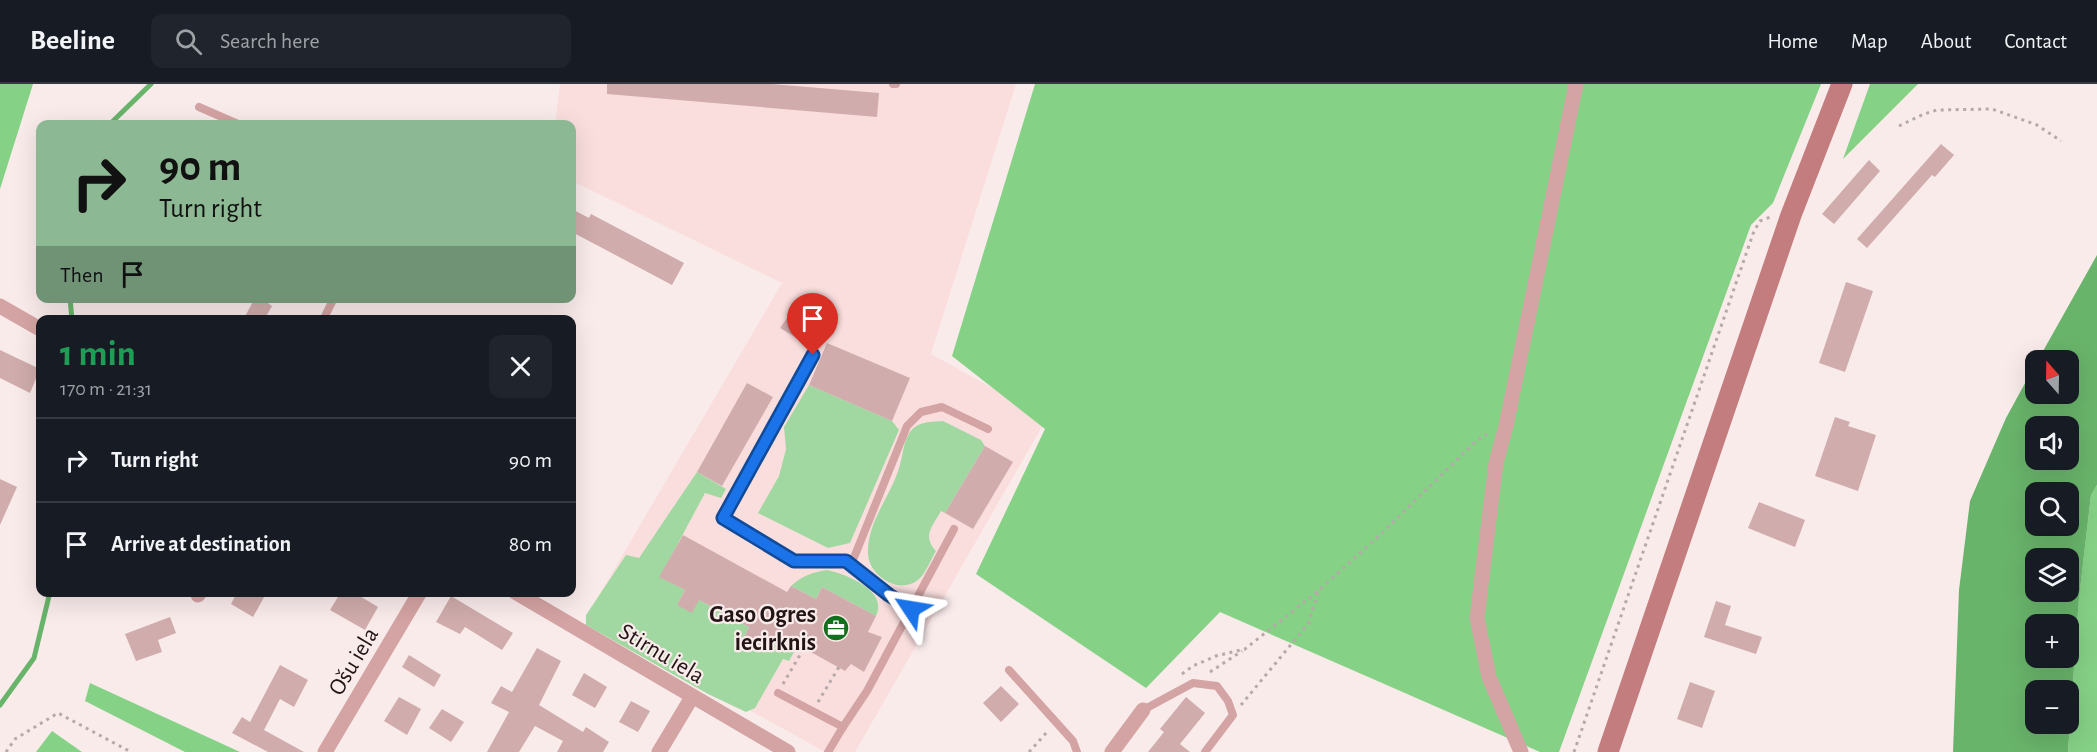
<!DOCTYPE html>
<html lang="en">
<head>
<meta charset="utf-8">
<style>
  :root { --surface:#171b24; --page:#20242c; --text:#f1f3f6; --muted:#9ea1a6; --line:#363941 }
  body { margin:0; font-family:"Alegreya Sans",sans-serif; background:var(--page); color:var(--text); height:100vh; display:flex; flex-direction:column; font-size:22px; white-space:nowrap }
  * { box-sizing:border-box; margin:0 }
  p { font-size:20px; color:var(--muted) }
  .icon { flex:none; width:33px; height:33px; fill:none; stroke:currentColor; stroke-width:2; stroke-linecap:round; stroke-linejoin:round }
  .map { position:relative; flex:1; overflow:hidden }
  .panel { position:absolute; left:36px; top:231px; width:540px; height:282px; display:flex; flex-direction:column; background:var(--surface); border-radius:12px; box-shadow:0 6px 24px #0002 }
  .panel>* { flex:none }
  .hud { position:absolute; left:36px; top:36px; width:540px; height:183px; border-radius:12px; box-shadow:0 6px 24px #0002; background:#8cb894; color:#111; overflow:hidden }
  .needle { width:39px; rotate:340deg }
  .controls { position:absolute; left:2025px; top:266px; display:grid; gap:12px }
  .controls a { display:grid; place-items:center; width:54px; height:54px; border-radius:12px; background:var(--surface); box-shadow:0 6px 24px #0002; font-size:30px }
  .pin { position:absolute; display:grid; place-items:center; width:51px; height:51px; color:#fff; margin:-62px -26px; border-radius:50% 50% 50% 0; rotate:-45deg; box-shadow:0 0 6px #0007 }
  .pin .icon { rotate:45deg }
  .me { position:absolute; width:66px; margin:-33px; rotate:303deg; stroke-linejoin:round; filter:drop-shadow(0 0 4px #0008) }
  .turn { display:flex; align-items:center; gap:21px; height:126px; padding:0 24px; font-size:27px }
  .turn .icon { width:78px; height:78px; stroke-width:2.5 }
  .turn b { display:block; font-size:42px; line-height:51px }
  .then { display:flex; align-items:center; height:57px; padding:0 24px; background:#0003; gap:12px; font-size:22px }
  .round { display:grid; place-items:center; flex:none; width:63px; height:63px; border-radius:12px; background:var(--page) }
  .head { display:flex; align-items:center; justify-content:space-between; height:102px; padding:0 24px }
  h1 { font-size:36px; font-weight:700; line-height:45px; color:#1e9e55 }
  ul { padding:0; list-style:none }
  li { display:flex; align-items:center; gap:18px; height:84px; padding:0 24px; border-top:2px solid var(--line) }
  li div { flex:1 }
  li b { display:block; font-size:22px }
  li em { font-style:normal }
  header { display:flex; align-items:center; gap:36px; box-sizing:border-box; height:84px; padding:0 30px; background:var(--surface); border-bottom:2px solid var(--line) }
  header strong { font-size:28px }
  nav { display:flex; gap:33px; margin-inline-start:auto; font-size:21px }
  .search { width:420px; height:54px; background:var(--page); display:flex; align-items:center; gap:15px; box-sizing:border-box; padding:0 21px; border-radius:12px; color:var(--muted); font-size:22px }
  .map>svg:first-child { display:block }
  .built { fill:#fadede }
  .green { fill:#a1d8a1 }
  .forest { fill:#85d186 }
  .water { fill:#69b46b; fill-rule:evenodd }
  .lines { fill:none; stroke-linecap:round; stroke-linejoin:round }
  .stream { stroke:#69b46b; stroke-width:5 }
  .building { fill:#d0acac }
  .path { stroke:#b7a9a9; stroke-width:3; stroke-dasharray:3 4.5; stroke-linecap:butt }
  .service { stroke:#d4a3a3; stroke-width:8 }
  .minor { stroke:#d4a3a3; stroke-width:15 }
  .secondary { stroke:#c37d7e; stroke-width:21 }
  .route-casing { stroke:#114b97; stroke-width:15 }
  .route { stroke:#1a73e8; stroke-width:10 }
  .labels { text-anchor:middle; stroke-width:4.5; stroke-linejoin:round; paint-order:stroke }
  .poi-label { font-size:24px; font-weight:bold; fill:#221516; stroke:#faebeb; text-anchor:end }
  .street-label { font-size:24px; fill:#221516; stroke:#faebeb }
</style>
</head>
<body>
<header>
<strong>Beeline</strong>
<div class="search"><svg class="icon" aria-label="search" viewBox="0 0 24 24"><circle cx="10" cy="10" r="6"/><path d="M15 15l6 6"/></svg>Search here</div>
<nav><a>Home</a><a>Map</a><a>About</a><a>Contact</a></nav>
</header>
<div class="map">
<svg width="2097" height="668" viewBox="0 0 2097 668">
  <rect width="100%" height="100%" fill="#faebeb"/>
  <path class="built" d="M560,0H1016L931,270L1047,334L855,668H825L585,535L782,199L572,97V40H555Z"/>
  <g class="green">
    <path d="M809,301L892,337L899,346L850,459L828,464L758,429L779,392L786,365L784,343Z"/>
    <path d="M943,337L981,356L985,362L945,429L941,427C932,443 922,452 936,467C931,475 926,489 919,495C900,512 869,492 868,470C867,437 890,414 899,384C903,372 903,358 910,348C918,337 931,338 943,337Z"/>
    <path d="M697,388L726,405L721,414L705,409L660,493L685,506L677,521L699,516L749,543L742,558L756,566L764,551L779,558L785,547L798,561L789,577L783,575L755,624L746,628L708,610L586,541V531L626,471L639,474Z"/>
    <path d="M827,486C846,490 889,507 876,532L822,503L816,515L791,502C802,492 813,488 827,486Z"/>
  </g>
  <g class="forest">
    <path d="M0,0H33L0,105Z"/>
    <path d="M1035,0H1821L1773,119L1751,141L1559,668H1540L1220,528L1146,604L976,490L1045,345L952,272Z"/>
    <path d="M1870,0H1918L1843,75Z"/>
    <path d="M2097,401V668H2068L2079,513L2091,411Z"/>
    <path d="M90,599L240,668H185L85,617Z"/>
    <path d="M52,647L82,668H36Z"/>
  </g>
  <path class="water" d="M2097,171V401L2091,411L2079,514L2068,668H1953L1959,506L1970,417L2006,334L2035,281L2036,309H2068V276H2038ZM2036,342H2068V375H2036ZM2036,408H2068V441H2036ZM2036,474H2068V507H2036ZM2036,540H2068V573H2036ZM2036,606H2068V639H2036Z"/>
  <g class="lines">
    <g class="stream">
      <path d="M110,40L151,0"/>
      <path d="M70,214L72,236"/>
      <path d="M0,621L34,574L50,508"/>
    </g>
  </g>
  <g class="building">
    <path d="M607,0H772L879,9L877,33L607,10Z"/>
    <path d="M1941,60L1954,71L1935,93L1932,91L1867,164L1857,155Z"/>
    <path d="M1869,76L1880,87L1834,140L1822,130Z"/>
    <path d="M572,125L589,134L591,130L684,179L672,201L572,148Z"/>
    <path d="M1846,198L1873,207L1845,288L1819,279Z"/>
    <path d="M255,214H261L272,222L264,236H243Z"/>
    <path d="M789,231L803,241L795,253L780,244Z"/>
    <path d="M827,259L910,294L892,337L809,301Z"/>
    <path d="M0,266L40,285L30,309L0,294Z"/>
    <path d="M747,299L773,313L722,402L697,388Z"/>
    <path d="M1835,333L1850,338L1848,342L1876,351L1858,407L1815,392Z"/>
    <path d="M985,362L1013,378L973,445L945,429Z"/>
    <path d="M0,395L17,403L0,441Z"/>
    <path d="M1759,418L1805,436L1795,463L1748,444Z"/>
    <path d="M683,451L787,508L791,502L816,515L822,503L876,532L868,548L882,553L864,588L851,580L845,587L782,552L779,558L764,551L756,566L742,558L749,543L699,516L692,529L677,521L685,506L659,493Z"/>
    <path d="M237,508H267L253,533L231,520Z"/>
    <path d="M341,508H353L378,523L365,546L330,526Z"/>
    <path d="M451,512L513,549L502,566L465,543L460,550L436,538Z"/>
    <path d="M1716,517L1731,522L1725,541L1762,553L1756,570L1704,553Z"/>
    <path d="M170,533L176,549L158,556L162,568L136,577L125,550Z"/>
    <path d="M537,564L561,577L539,621L583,648L586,643L609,658L603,668H557L563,657L535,642L519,668H487L509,628L491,619L501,602L512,608Z"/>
    <path d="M409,571L441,591L434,603L402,583Z"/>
    <path d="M280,581L308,596L294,623L280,615L264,646L304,668H268L232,649L242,633L250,638Z"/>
    <path d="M584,589L607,603L595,624L572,611Z"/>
    <path d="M1690,598L1715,607L1702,644L1677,635Z"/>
    <path d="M1001,602L1019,620L1001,638L983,619Z"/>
    <path d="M399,613L421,625L407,651L384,637Z"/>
    <path d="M1186,613L1205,629L1180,660L1190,668H1148L1164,648L1160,645Z"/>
    <path d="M631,617L650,627L638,648L619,638Z"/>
    <path d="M442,625L464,638L451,658L429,644Z"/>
  </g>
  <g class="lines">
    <g class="path">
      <path d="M1899,42L1924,30L1937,26L1992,25L2037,41L2061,57"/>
      <path d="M1210,588L1242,567"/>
      <path d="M1182,590L1193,582L1216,572L1245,565L1318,507L1381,450L1476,357L1487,350"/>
      <path d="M783,600L804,564"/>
      <path d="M818,618L839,583"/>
      <path d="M1241,621L1308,540L1318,509"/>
      <path d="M6,668L15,655L58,629L131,668"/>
      <path d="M1029,668L1048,647"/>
      <path d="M1574,668L1754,147L1760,137L1773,132"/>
    </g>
    <g class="service">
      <path d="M893,0H896"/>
      <path d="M199,23L238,40"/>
      <path d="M323,236L334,214"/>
      <path d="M813,271L723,433L794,477H846L889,511L911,525"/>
      <path d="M851,481L907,342L921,328L942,323L988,345"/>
      <path d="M1009,586L1073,657L1077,668"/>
      <path d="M778,609L843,643L828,668"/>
      <path d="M1143,626L1193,599L1217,602L1228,617L1233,631L1205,668"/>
      <path d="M843,643L867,607L954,445"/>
    </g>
    <g class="minor">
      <path d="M0,222L40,245"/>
      <path d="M515,508L788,668"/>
      <path d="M198,511L200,508"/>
      <path d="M325,668L420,508"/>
      <path d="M659,668L692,613"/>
      <path d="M1112,668L1143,626"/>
      <path d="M1521,668L1489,593L1477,534L1496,379L1506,342L1576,0"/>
    </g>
    <path class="secondary" d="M1608,668L1791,131L1842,0"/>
  </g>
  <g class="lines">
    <defs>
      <path id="route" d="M813,271L723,434L794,477H846L889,511L911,525"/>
    </defs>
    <use href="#route" class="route-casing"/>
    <use href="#route" class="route"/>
  </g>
  <defs>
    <symbol id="office-disc" viewBox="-11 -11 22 22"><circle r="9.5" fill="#11701d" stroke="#faebeb"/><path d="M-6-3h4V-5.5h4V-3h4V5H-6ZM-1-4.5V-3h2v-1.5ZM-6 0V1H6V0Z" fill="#fff"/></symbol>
  </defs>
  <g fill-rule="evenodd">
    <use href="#office-disc" x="821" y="529" width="30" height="30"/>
  </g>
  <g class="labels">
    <g class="poi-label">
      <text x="816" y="538">Gaso Ogres<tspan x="816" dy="28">iecirknis</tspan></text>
    </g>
    <g class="street-label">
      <text transform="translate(662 569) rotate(31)" y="8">Stirnu iela</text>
      <text transform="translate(353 577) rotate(-59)" y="8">Ošu iela</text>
    </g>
  </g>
</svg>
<div class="controls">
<a><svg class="needle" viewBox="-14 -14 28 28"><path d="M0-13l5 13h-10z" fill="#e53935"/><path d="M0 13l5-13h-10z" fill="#9ea1a6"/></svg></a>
<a><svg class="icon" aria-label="sound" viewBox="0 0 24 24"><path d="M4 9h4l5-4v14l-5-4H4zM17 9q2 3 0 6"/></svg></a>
<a><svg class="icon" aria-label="search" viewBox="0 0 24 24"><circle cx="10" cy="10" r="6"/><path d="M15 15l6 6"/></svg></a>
<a><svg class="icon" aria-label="layers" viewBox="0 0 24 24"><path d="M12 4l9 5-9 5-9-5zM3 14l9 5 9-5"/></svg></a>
<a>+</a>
<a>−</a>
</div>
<div class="pin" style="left:813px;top:271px;background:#d93025"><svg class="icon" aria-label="arrive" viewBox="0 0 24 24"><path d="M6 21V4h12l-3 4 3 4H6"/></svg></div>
<svg class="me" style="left:911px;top:525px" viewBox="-20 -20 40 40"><path d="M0-17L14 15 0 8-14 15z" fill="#1a73e8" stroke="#fff" stroke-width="4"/></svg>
<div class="hud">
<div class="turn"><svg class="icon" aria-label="right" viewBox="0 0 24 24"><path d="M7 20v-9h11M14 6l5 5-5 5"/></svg><div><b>90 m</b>Turn right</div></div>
<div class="then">Then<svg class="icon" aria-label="arrive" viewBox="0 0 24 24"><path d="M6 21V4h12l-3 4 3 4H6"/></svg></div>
</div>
<section class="panel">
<div class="head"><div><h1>1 min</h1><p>170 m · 21:31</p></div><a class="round"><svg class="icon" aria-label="close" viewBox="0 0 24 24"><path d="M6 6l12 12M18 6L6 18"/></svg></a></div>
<ul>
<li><svg class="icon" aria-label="right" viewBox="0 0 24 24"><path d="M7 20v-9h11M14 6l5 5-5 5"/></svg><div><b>Turn right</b></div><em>90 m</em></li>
<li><svg class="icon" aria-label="arrive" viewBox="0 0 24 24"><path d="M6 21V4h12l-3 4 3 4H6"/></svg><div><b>Arrive at destination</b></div><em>80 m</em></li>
</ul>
</section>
</div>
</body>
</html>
